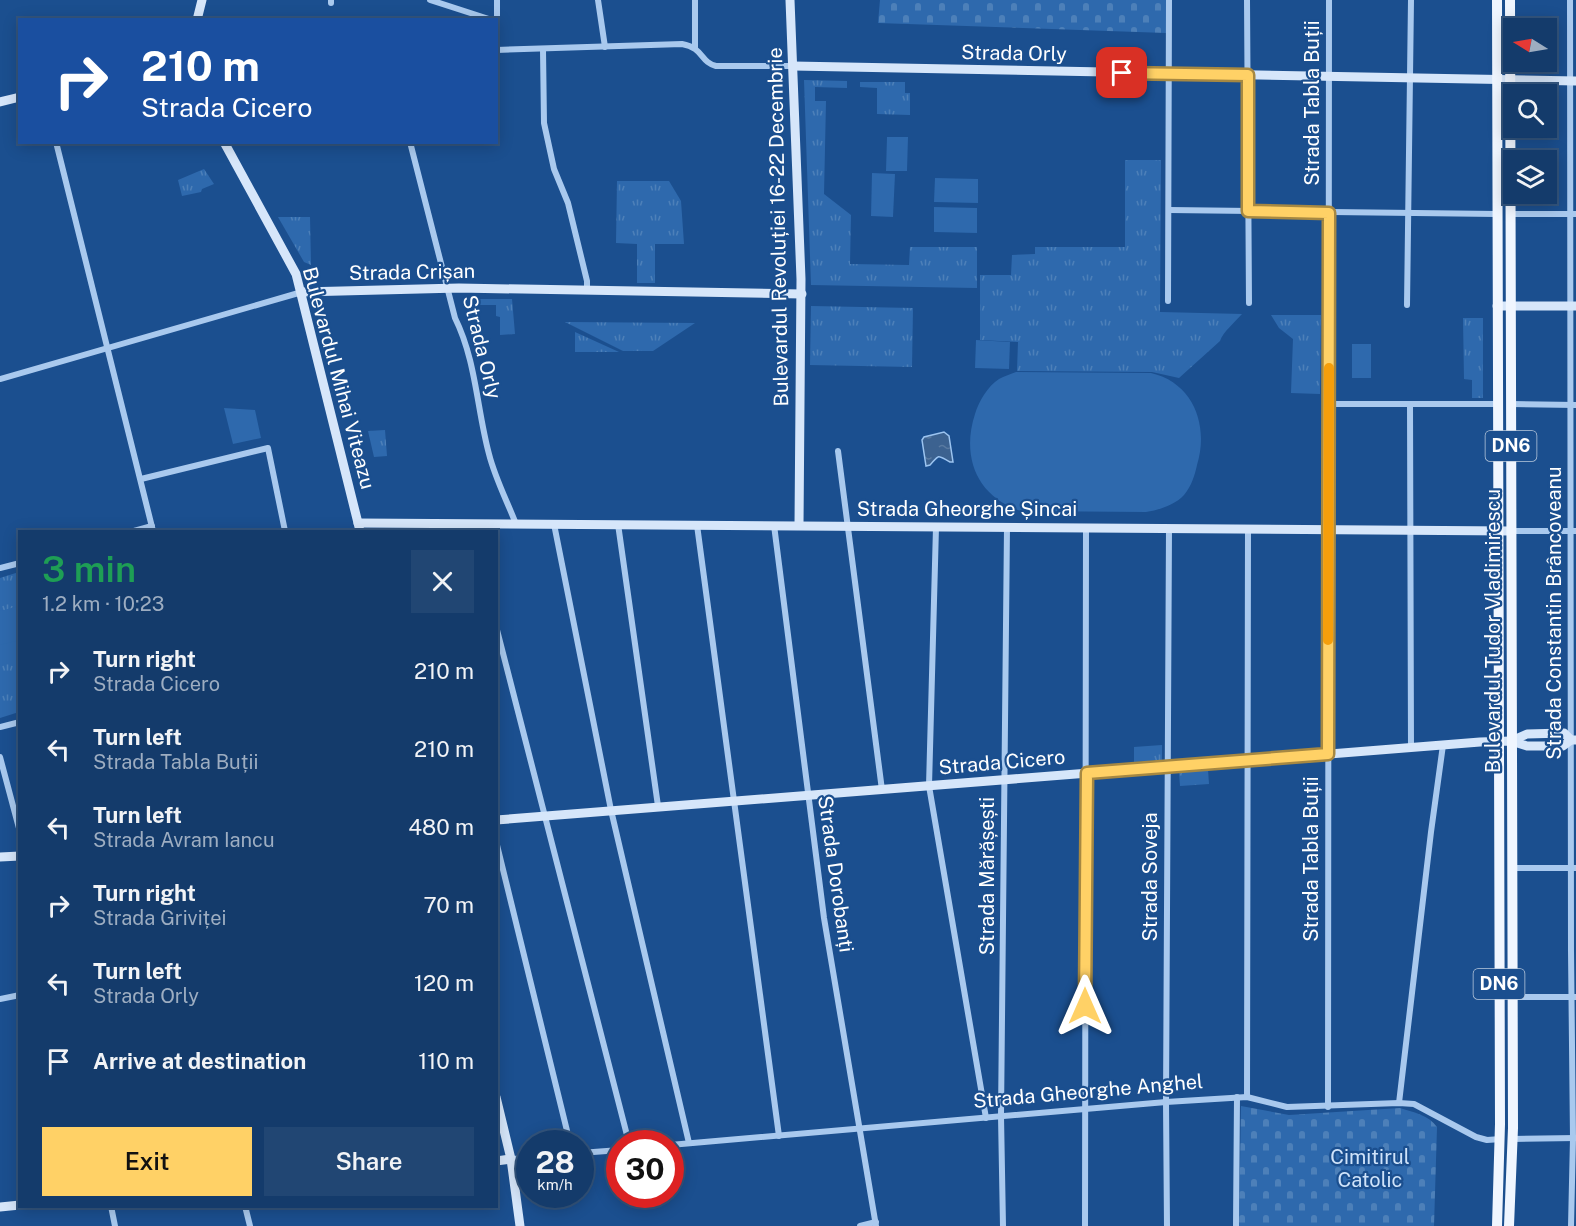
<!DOCTYPE html>
<html lang="en">
<head>
<meta charset="utf-8">
<style>
  :root { --surface:#143b6b; --page:#214673; --text:#f1f3f6; --muted:#9dadc1; --line:#33557e; --accent:#ffd166 }
  body { margin:0; font-family:"Public Sans",sans-serif; background:var(--page); color:var(--text); height:100vh; display:flex; flex-direction:column; font-size:22px; white-space:nowrap }
  * { box-sizing:border-box; margin:0 }
  p { font-size:20px; color:var(--muted) }
  .icon { flex:none; width:33px; height:33px; fill:none; stroke:currentColor; stroke-width:2; stroke-linecap:round; stroke-linejoin:round }
  .map { position:relative; flex:1; overflow:hidden }
  .drawer { position:absolute; left:18px; top:530px; width:480px; height:678px; display:flex; flex-direction:column; background:var(--surface); border-radius:0px; box-shadow:0 3px 15px #0003,0 0 0 2px var(--line) }
  .drawer>* { flex:none }
  .banner { position:absolute; left:18px; top:18px; width:480px; height:126px; border-radius:0px; box-shadow:0 3px 15px #0003,0 0 0 2px var(--line); background:#1a4fa0; color:#fff; overflow:hidden }
  .needle { width:39px; rotate:281deg }
  .controls { position:absolute; left:1503px; top:18px; display:grid; gap:12px }
  .controls a { display:grid; place-items:center; width:54px; height:54px; border-radius:0px; background:var(--surface); box-shadow:0 3px 15px #0003,0 0 0 2px var(--line); font-size:30px }
  .speed { position:absolute; left:516px; top:1130px; display:flex; gap:12px; font-size:30px; font-weight:700; text-align:center }
  .speed>* { display:grid; place-content:center; width:78px; height:78px; border-radius:50%; background:var(--surface); box-shadow:0 3px 15px #0003,0 0 0 2px var(--line); line-height:1 }
  .speed small { font-size:15px; font-weight:400 }
  .speed .limit { border:9px solid #d22; background:#fff; color:#111 }
  .pin { position:absolute; display:grid; place-items:center; width:51px; height:51px; color:#fff; margin:-26px; border-radius:12px; box-shadow:0 3px 9px #0006 }
  .me { position:absolute; width:66px; margin:-33px; rotate:0deg; stroke-linejoin:round; filter:drop-shadow(0 0 4px #0008) }
  .turn { display:flex; align-items:center; gap:21px; height:126px; padding:0 24px; font-size:27px }
  .turn .icon { width:78px; height:78px; stroke-width:2.5 }
  .turn b { display:block; font-size:42px; line-height:51px }
  .round { display:grid; place-items:center; flex:none; width:63px; height:63px; border-radius:0px; background:var(--page) }
  .summary { display:flex; align-items:center; justify-content:space-between; height:102px; padding:0 24px }
  h1 { font-size:36px; font-weight:600; line-height:45px; color:#1e9e55 }
  .action { display:flex; gap:12px; margin-top:auto; padding:12px 24px }
  .action a { flex:1; height:69px; border-radius:0px; background:var(--accent); color:#111; font-size:24px; font-weight:600; line-height:69px; text-align:center }
  .action a+a { background:var(--page); color:var(--text) }
  ul { padding:0; list-style:none }
  li { display:flex; align-items:center; gap:18px; height:78px; padding:0 24px }
  li div { flex:1 }
  li b { display:block; font-size:22px }
  li em { font-style:normal }
  .map>svg:first-child { display:block }
  .cemetery { fill:url(#cemetery-stones) }
  .park { fill:url(#park-tufts) }
  .pitch { fill:#2e69ad }
  .water { fill:url(#water-ripples); stroke:#9cc4f0; stroke-width:1.5 }
  .lines { fill:none; stroke-linecap:round; stroke-linejoin:round }
  .street { stroke:#a9c9ee; stroke-width:6 }
  .secondary { stroke:#d6e6fa; stroke-width:9 }
  .primary { stroke:#f0f6ff; stroke-width:10 }
  .route-casing { stroke:#a68842; stroke-width:15 }
  .route { stroke:#ffd166; stroke-width:10 }
  .slow { stroke:#f59e0b; stroke-width:10 }
  .labels { text-anchor:middle; stroke-width:4.5; stroke-linejoin:round; paint-order:stroke }
  .shield { fill:#1b4f8f; stroke:#bbcadd; stroke-width:1.5 }
  .shield-label { font-size:18px; font-weight:bold; fill:#fff }
  .street-label { font-size:20px; fill:#fff; stroke:#1b4f8f }
  .park-label { font-size:20px; fill:#cfe3fa; stroke:#1b4f8f }
</style>
</head>
<body>
<div class="map">
<svg width="1576" height="1226" viewBox="0 0 1576 1226">
  <defs>
    <pattern id="cemetery-stones" width="16" height="16" patternUnits="userSpaceOnUse" patternTransform="scale(1.5)"><rect width="16" height="16" fill="#2e69ad"/><path d="M2 7V4a2 2 0 0 1 4 0v3zM10 15v-3a2 2 0 0 1 4 0v3z" fill="#4d80b9"/></pattern>
    <pattern id="park-tufts" width="24" height="20" patternUnits="userSpaceOnUse" patternTransform="scale(1.5)"><rect width="24" height="20" fill="#2e69ad"/><path d="M3 7l-1-3M5 7V3M7 7l1-3M15 17l-1-3M17 17v-4M19 17l1-3" fill="none" stroke="#4d80b9"/></pattern>
    <pattern id="water-ripples" width="26" height="14" patternUnits="userSpaceOnUse" patternTransform="scale(1.5)"><rect width="26" height="14" fill="#3c6290"/><path d="M2 4q2-2 4 0t4 0M15 11q2-2 4 0t4 0" fill="none" stroke="#597aa1"/></pattern>
  </defs>
  <rect width="100%" height="100%" fill="#1b4f8f"/>
  <g class="cemetery">
    <path d="M880,0H1166V33L878,23Z"/>
    <path d="M1241,1106L1289,1115L1400,1108C1412,1112 1429,1115 1437,1127L1434,1226H1239Z"/>
  </g>
  <g class="park">
    <path d="M804,80L847,81V88L815,87V101H826L824,194L851,215L850,264L909,265L910,247H977V288L811,285Z"/>
    <path d="M860,82H905V93H910V115L877,114V88L860,87Z"/>
    <path d="M1125,160H1161L1160,312L1242,314C1235,322 1223,332 1220,341L1179,378L1152,372L1017,371L1018,342L980,340V275H1011L1012,255L1035,254V247H1125Z"/>
    <path d="M204,169L214,184L202,189L201,192L182,196L178,180Z"/>
    <path d="M617,181H669L681,201L684,244H655V283H637V244L616,243Z"/>
    <path d="M278,217H310L311,265L304,262Z"/>
    <path d="M477,299H512L515,334L500,335V317L496,316V305H476Z"/>
    <path d="M811,306L913,308L912,367L810,365Z"/>
    <path d="M1271,315H1321L1320,394L1291,393L1293,339L1279,328Z"/>
    <path d="M1463,318H1483V398H1472V380L1464,379Z"/>
    <path d="M565,322L695,323L653,351H623Z"/>
    <path d="M575,332L619,352H575Z"/>
    <path d="M385,430L387,456L374,457L368,431Z"/>
    <path d="M19,572V712L0,718V578Z"/>
    <path d="M1162,745V760L1134,762V747Z"/>
    <path d="M1208,770L1209,784L1180,786L1179,772Z"/>
  </g>
  <g class="pitch">
    <path d="M887,137H908L907,171H886Z"/>
    <path d="M872,173L895,174L893,217L871,216Z"/>
    <path d="M935,178L978,179V203L934,202Z"/>
    <path d="M934,207L977,208V233L934,232Z"/>
    <path d="M976,340L1010,342L1009,369L975,368Z"/>
    <rect x="1352" y="344" width="19" height="34"/>
    <path d="M1016,372L1151,373C1194,383 1209,426 1197,465C1195,475 1191,487 1184,495C1175,505 1159,510 1146,512L1021,511C977,497 961,457 975,414C979,401 988,386 999,379C1004,376 1011,374 1016,372Z"/>
    <path d="M224,408L255,410L261,438L233,444Z"/>
    <path d="M19,606V640L0,645V611Z"/>
  </g>
  <path class="water" d="M944,432L949,436L953,462H950C937,455 940,454 930,465L926,466L922,440L924,437Z"/>
  <g class="lines">
    <g class="street">
      <path d="M331,0V3"/>
      <path d="M430,0L492,20"/>
      <path d="M497,0V50"/>
      <path d="M598,0L605,47"/>
      <path d="M695,0V48"/>
      <path d="M1247,0L1249,303"/>
      <path d="M1570,0L1571,951L1573,1138L1571,1226"/>
      <path d="M496,50L682,44C704,48 700,62 716,66H793"/>
      <path d="M543,50L544,123L554,169L568,203L587,281V291"/>
      <path d="M56,142L153,531"/>
      <path d="M410,142L455,318C476,360 477,410 489,454C495,478 507,501 516,524"/>
      <path d="M1169,210L1497,214"/>
      <path d="M1510,214H1576"/>
      <path d="M1168,301L1169,0"/>
      <path d="M1407,305L1411,0"/>
      <path d="M0,379L302,292"/>
      <path d="M1329,404H1497"/>
      <path d="M1410,404L1411,747"/>
      <path d="M1511,404L1576,405"/>
      <path d="M838,451L882,790"/>
      <path d="M141,479L268,448L285,531"/>
      <path d="M554,524L611,810L689,1143"/>
      <path d="M618,524L658,806"/>
      <path d="M697,525L779,1136"/>
      <path d="M774,525L824,918L876,1226"/>
      <path d="M936,527L929,786L986,1118"/>
      <path d="M134,531L152,526"/>
      <path d="M1511,531H1576"/>
      <path d="M0,568L20,563"/>
      <path d="M496,626L629,1143"/>
      <path d="M0,727L20,722"/>
      <path d="M0,757L20,832"/>
      <path d="M496,841L570,1143"/>
      <path d="M1512,868H1576"/>
      <path d="M1512,997H1576"/>
      <path d="M0,999L20,995"/>
      <path d="M1247,1097L1248,529"/>
      <path d="M1399,1103L1431,832L1443,745"/>
      <path d="M1328,1107L1329,0"/>
      <path d="M1511,1139L1576,1138"/>
      <path d="M670,1145L1166,1102L1247,1097L1287,1107L1399,1103L1414,1104L1476,1137L1487,1140L1501,1139"/>
      <path d="M580,1153L620,1150"/>
      <path d="M511,1159L530,1158"/>
      <path d="M111,1206L115,1226"/>
      <path d="M245,1206L250,1226"/>
      <path d="M860,1226L876,1222"/>
      <path d="M1003,1226L1001,1116L1007,527"/>
      <path d="M1085,1226L1086,527"/>
      <path d="M1167,1226L1166,1102L1169,528"/>
      <path d="M1236,1226L1237,1097"/>
    </g>
    <g class="secondary">
      <path d="M790,0L801,279L799,525"/>
      <path d="M197,20L202,0"/>
      <path d="M793,66L1576,81"/>
      <path d="M0,102L20,97"/>
      <path d="M224,142L296,274L360,531"/>
      <path d="M302,292L459,288L802,294"/>
      <path d="M1497,306H1576"/>
      <path d="M358,523L1511,531"/>
      <path d="M1511,741L1527,734L1564,733L1571,740"/>
      <path d="M496,820L1480,742L1511,741L1527,746H1563L1571,740H1576"/>
      <path d="M0,857L20,856"/>
      <path d="M496,1097L511,1159L520,1226"/>
      <path d="M496,1161L511,1159"/>
      <path d="M0,1207L20,1205"/>
    </g>
    <g class="primary">
      <path d="M1497,1226L1500,1124L1497,0"/>
      <path d="M1509,1226L1513,1128L1510,0"/>
    </g>
  </g>
  <g class="lines">
    <defs>
      <path id="route" d="M1085,1006L1087,773L1328,754L1329,213L1248,211V75L1122,73"/>
    </defs>
    <use href="#route" class="route-casing"/>
    <use href="#route" class="route"/>
    <path class="slow" d="M1328,640L1329,368"/>
  </g>
  <g class="labels">
    <g class="shield">
      <rect x="1485.5" y="431" width="51" height="30" rx="4.5"/>
      <rect x="1473.5" y="969" width="51" height="30" rx="4.5"/>
    </g>
    <g class="shield-label">
      <text x="1511" y="452">DN6</text>
      <text x="1499" y="990">DN6</text>
    </g>
    <g class="street-label">
      <text transform="translate(1014 53) rotate(1)" y="7">Strada Orly</text>
      <text transform="translate(1312 103) rotate(-90)" y="7">Strada Tabla Buții</text>
      <text transform="translate(778 227) rotate(-91)" y="7">Bulevardul Revoluției 16-22 Decembrie</text>
      <text transform="translate(412 272) rotate(-1)" y="7">Strada Crișan</text>
      <text transform="translate(482 347) rotate(76)" y="7">Strada Orly</text>
      <text transform="translate(339 378) rotate(75)" y="7">Bulevardul Mihai Viteazu</text>
      <text x="967" y="516">Strada Gheorghe Șincai</text>
      <text transform="translate(1554 613) rotate(-90)" y="7">Strada Constantin Brâncoveanu</text>
      <text transform="translate(1493 631) rotate(-90)" y="7">Bulevardul Tudor Vladimirescu</text>
      <text transform="translate(1002 762) rotate(-5)" y="7">Strada Cicero</text>
      <text transform="translate(1311 859) rotate(-90)" y="7">Strada Tabla Buții</text>
      <text transform="translate(836 874) rotate(82)" y="7">Strada Dorobanți</text>
      <text transform="translate(987 876) rotate(-90)" y="7">Strada Mărășești</text>
      <text transform="translate(1150 877) rotate(-90)" y="7">Strada Soveja</text>
      <text transform="translate(1088 1091) rotate(-5)" y="7">Strada Gheorghe Anghel</text>
    </g>
    <g class="park-label">
      <text x="1370" y="1164">Cimitirul<tspan x="1370" dy="23">Catolic</tspan></text>
    </g>
  </g>
</svg>
<div class="controls">
<a><svg class="needle" viewBox="-14 -14 28 28"><path d="M0-13l5 13h-10z" fill="#e53935"/><path d="M0 13l5-13h-10z" fill="#9dadc1"/></svg></a>
<a><svg class="icon" aria-label="search" viewBox="0 0 24 24"><circle cx="10" cy="10" r="6"/><path d="M15 15l6 6"/></svg></a>
<a><svg class="icon" aria-label="layers" viewBox="0 0 24 24"><path d="M12 4l9 5-9 5-9-5zM3 14l9 5 9-5"/></svg></a>
</div>
<div class="speed"><div>28<small>km/h</small></div><div class="limit">30</div></div>
<div class="pin" style="left:1122px;top:73px;background:#d93025"><svg class="icon" aria-label="arrive" viewBox="0 0 24 24"><path d="M6 21V4h12l-3 4 3 4H6"/></svg></div>
<svg class="me" style="left:1085px;top:1006px" viewBox="-20 -20 40 40"><path d="M0-17L14 15 0 8-14 15z" fill="#ffd166" stroke="#fff" stroke-width="4"/></svg>
<div class="banner">
<div class="turn"><svg class="icon" aria-label="right" viewBox="0 0 24 24"><path d="M7 20v-9h11M14 6l5 5-5 5"/></svg><div><b>210 m</b>Strada Cicero</div></div>
</div>
<section class="drawer">
<div class="summary"><div><h1>3 min</h1><p>1.2 km · 10:23</p></div><a class="round"><svg class="icon" aria-label="close" viewBox="0 0 24 24"><path d="M6 6l12 12M18 6L6 18"/></svg></a></div>
<ul>
<li><svg class="icon" aria-label="right" viewBox="0 0 24 24"><path d="M7 20v-9h11M14 6l5 5-5 5"/></svg><div><b>Turn right</b><p>Strada Cicero</p></div><em>210 m</em></li>
<li><svg class="icon" aria-label="left" viewBox="0 0 24 24"><path d="M17 20v-9H6M10 6l-5 5 5 5"/></svg><div><b>Turn left</b><p>Strada Tabla Buții</p></div><em>210 m</em></li>
<li><svg class="icon" aria-label="left" viewBox="0 0 24 24"><path d="M17 20v-9H6M10 6l-5 5 5 5"/></svg><div><b>Turn left</b><p>Strada Avram Iancu</p></div><em>480 m</em></li>
<li><svg class="icon" aria-label="right" viewBox="0 0 24 24"><path d="M7 20v-9h11M14 6l5 5-5 5"/></svg><div><b>Turn right</b><p>Strada Griviței</p></div><em>70 m</em></li>
<li><svg class="icon" aria-label="left" viewBox="0 0 24 24"><path d="M17 20v-9H6M10 6l-5 5 5 5"/></svg><div><b>Turn left</b><p>Strada Orly</p></div><em>120 m</em></li>
<li><svg class="icon" aria-label="arrive" viewBox="0 0 24 24"><path d="M6 21V4h12l-3 4 3 4H6"/></svg><div><b>Arrive at destination</b></div><em>110 m</em></li>
</ul>
<div class="action"><a>Exit</a><a>Share</a></div>
</section>
</div>
</body>
</html>
